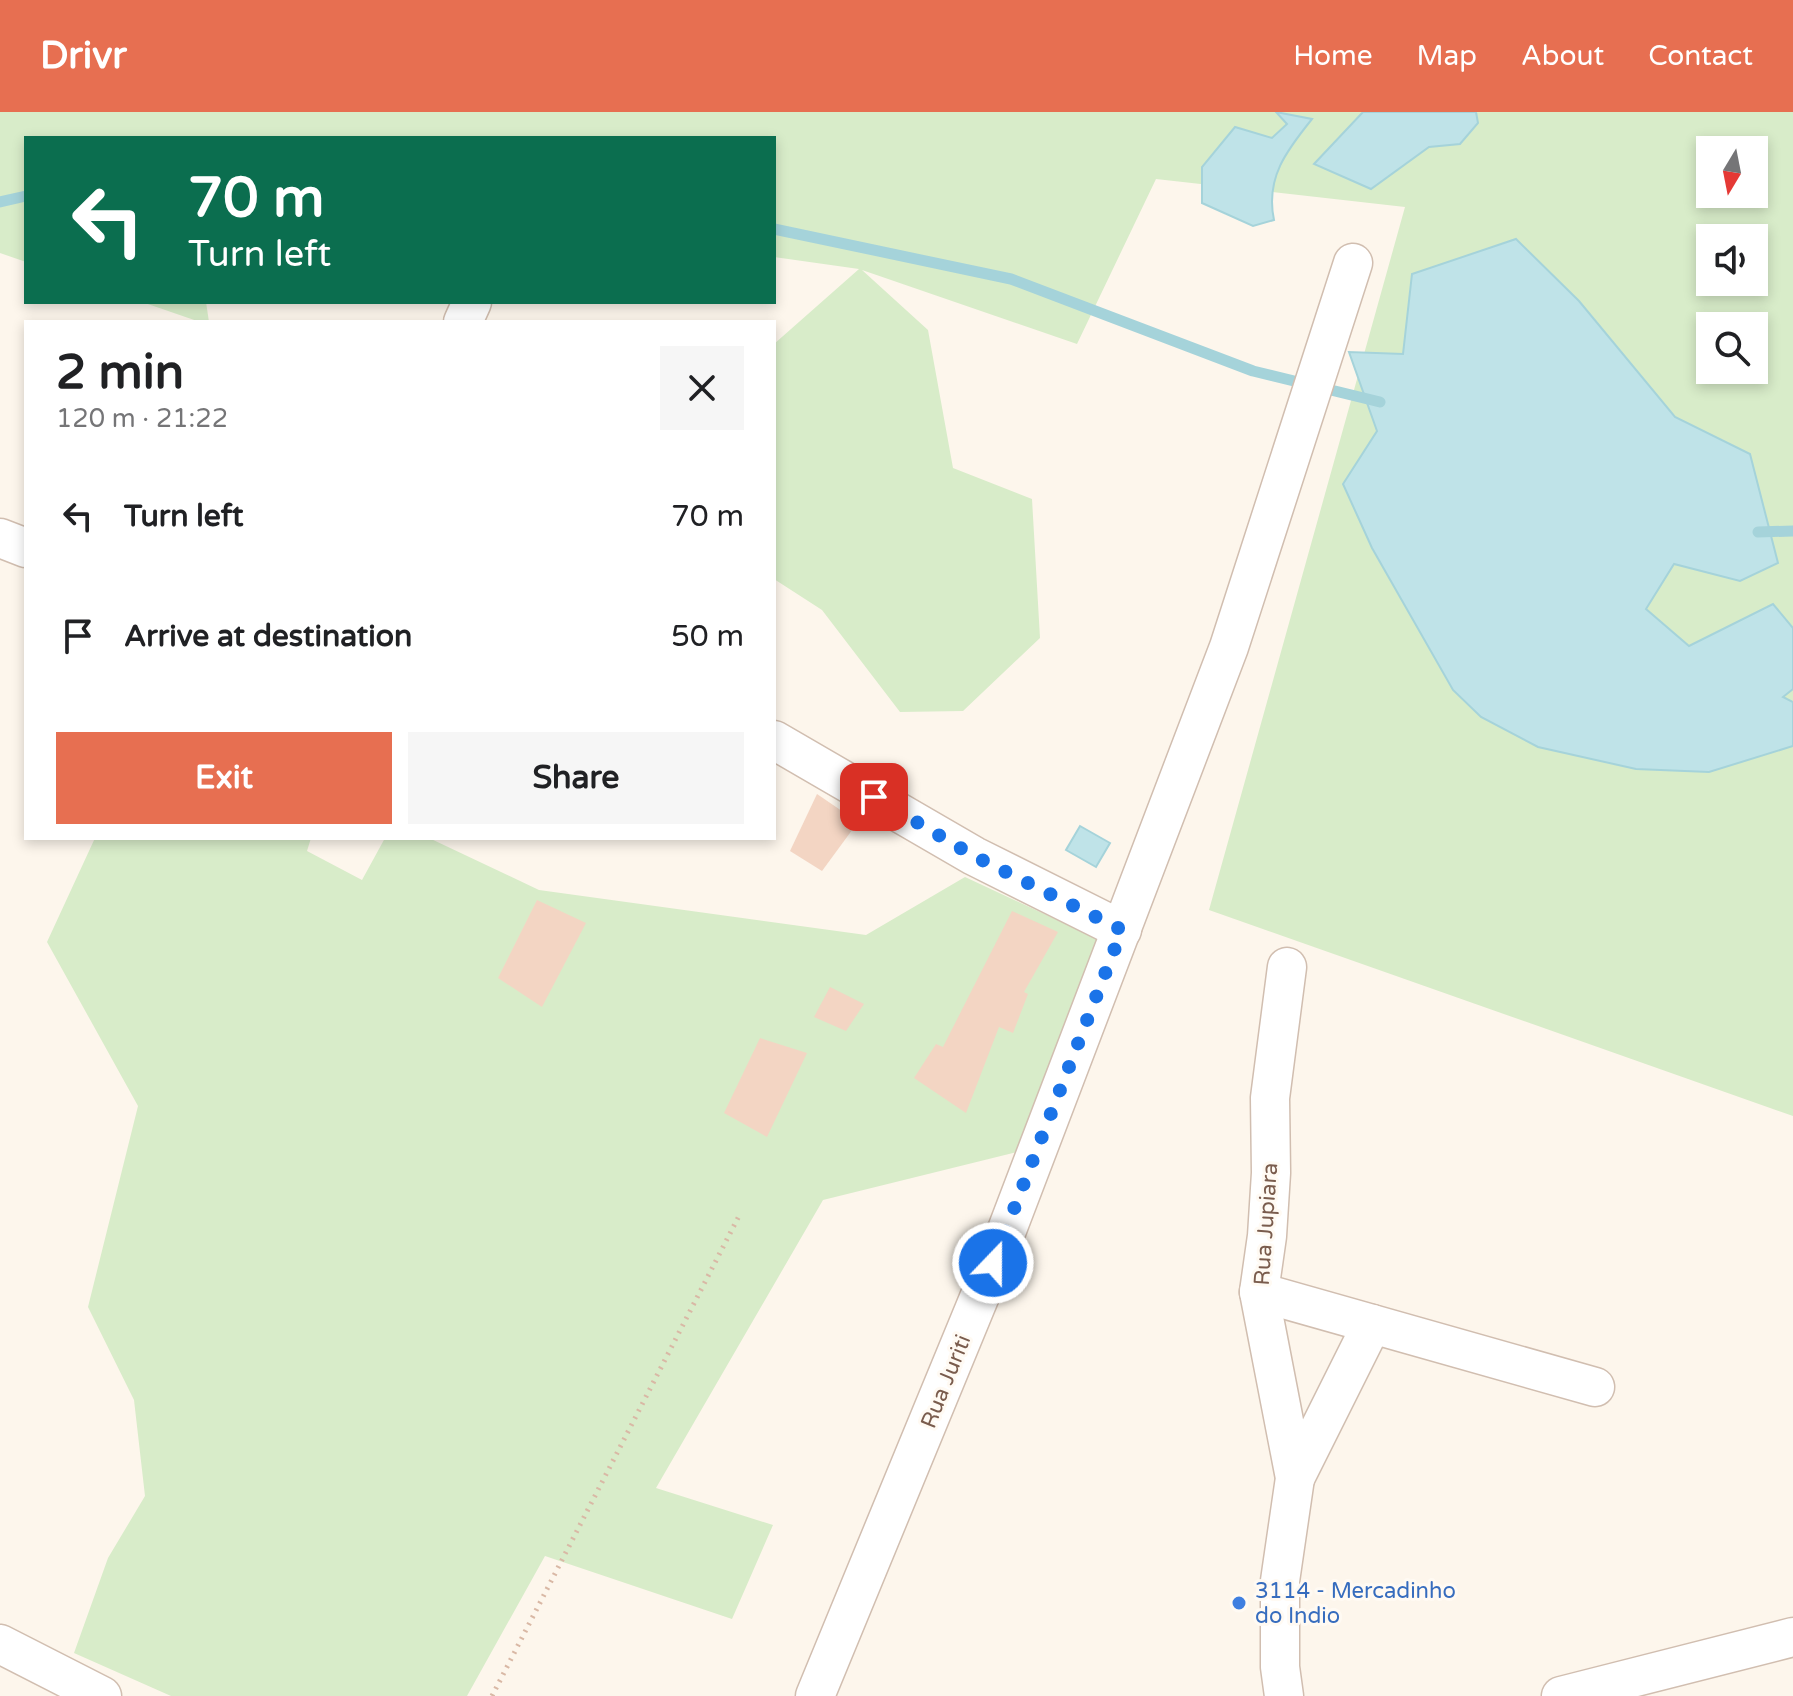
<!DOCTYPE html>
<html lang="en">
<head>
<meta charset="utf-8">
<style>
  :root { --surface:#fff; --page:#f6f6f6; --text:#202124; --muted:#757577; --accent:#e76f51 }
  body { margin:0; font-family:"Varela Round",sans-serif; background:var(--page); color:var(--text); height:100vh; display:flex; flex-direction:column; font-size:30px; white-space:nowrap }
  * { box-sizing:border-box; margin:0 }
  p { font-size:26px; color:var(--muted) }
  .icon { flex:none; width:44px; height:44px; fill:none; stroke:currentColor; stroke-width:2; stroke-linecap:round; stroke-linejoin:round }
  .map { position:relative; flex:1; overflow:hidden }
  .side { position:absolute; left:24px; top:208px; width:752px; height:520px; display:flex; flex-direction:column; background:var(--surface); border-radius:0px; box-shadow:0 4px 12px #0003 }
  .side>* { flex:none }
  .hud { position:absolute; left:24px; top:24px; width:752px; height:168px; border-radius:0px; box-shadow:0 4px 12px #0003; background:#0b6e4f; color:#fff; overflow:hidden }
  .needle { width:52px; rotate:190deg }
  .tools { position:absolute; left:1696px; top:24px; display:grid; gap:16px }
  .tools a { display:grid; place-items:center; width:72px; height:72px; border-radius:0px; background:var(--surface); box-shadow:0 4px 12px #0003; font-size:40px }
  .pin { position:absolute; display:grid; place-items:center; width:68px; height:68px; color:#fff; margin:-34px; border-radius:16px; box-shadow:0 4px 12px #0006 }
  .me { position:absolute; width:88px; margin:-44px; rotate:22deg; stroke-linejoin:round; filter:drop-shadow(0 0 6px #0008) }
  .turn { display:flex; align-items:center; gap:28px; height:168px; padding:0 32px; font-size:36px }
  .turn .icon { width:104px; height:104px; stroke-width:2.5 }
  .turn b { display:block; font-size:56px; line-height:68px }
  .round { display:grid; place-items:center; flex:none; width:84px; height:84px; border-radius:0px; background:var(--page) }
  .overview { display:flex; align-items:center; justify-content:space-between; height:136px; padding:0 32px }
  h1 { font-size:48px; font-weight:800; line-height:60px }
  .cta { display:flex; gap:16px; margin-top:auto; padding:16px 32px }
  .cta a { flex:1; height:92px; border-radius:0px; background:var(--accent); color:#fff; font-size:32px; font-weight:800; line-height:92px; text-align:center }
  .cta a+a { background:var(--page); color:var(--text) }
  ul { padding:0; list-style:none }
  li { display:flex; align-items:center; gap:24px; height:120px; padding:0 32px }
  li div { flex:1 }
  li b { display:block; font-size:30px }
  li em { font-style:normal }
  header { display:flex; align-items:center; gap:48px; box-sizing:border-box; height:112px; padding:0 40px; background:var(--accent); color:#fff }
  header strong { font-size:38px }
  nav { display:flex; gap:44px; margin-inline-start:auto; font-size:28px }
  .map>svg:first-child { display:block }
  .green { fill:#d8ecc9; fill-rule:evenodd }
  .water { fill:#bfe3e8; stroke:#a5d3da; stroke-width:2 }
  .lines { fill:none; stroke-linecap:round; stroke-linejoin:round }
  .stream { stroke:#a5d3da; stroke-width:11 }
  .building { fill:#f3d5c3 }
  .minor-casing { stroke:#d1beb0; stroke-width:41 }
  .path { stroke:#d9b8a5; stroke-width:5; stroke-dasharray:2 6; stroke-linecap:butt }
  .minor { stroke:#fff; stroke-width:38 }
  .route { stroke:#1a73e8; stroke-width:14; stroke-dasharray:0 25.2 }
  .shop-dot { fill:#3f7fe0; stroke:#fffaf3; stroke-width:3 }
  .labels { text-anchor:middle; stroke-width:6; stroke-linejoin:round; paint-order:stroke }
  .street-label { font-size:22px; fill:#7a5c4d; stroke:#fffaf3 }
  .shop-label { font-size:22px; fill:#366cbe; stroke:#fffaf3; text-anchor:start }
</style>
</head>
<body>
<header>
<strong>Drivr</strong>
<nav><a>Home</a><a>Map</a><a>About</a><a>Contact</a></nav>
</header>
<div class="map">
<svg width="1793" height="1584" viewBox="0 0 1793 1584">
  <rect width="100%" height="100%" fill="#fdf6ec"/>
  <g class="green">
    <path d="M0,0H1793V1004L1209,798L1405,95L1156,67L1077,232L862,158L928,218L953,356L1032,387L1040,526L963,599L900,600L822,498L774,467V232L859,157L774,145V26H26V150L0,141ZM1710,38H1754V82H1710ZM1710,126H1754V170H1710ZM1710,214H1754V258H1710Z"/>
    <path d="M142,190H206L209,210H200Z"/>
    <path d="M95,726H311L307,739L362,768L385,726H429L539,778L866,823L965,765L1098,827L1017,1040L823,1088L656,1376L773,1413L732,1507L545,1444L467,1584H171L74,1541L108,1446L145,1384L134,1288L88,1195L138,994L47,830Z"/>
  </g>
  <g class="water">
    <path d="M1276,0L1312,7C1287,38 1265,66 1274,108L1253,114L1202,91V55L1235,15L1272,26L1287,12Z"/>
    <path d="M1363,0H1476L1478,11L1460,32L1429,35L1371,77L1314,52Z"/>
    <path d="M1516,127L1579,189L1675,305L1750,342L1778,451L1740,469L1674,452L1646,497L1689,534L1773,492L1793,516V577L1783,585L1793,590V634L1709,660L1636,657L1538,635L1481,605L1453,578L1372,436L1343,372L1377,319L1349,240L1403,242L1412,162Z"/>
    <path d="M1080,714L1110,731L1096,755L1066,738Z"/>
  </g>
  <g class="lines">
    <g class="stream">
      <path d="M0,90L26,84"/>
      <path d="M774,117L1011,167L1253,259L1380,290"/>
      <path d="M1758,420L1793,419"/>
    </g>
  </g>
  <g class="building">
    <path d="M817,682L858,710L822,759L790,739Z"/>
    <path d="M537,788L586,811L542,895L498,866Z"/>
    <path d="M1012,799L1058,820L1024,880L1028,882L1013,921L999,915L966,1001L914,966L936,932L943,935Z"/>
    <path d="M830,875L864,892L846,919L814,905Z"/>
    <path d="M760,926L807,941L767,1025L724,1001Z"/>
  </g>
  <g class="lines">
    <defs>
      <g id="minor">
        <path d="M463,210L472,190"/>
        <path d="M0,426L26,436"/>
        <path d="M774,628L974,744L1122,818"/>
        <path d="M1259,1180L1595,1275"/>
        <path d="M1295,1366L1372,1212"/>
        <path d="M0,1532L102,1584"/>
        <path d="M815,1584L1005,1123L1229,535L1353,151"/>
        <path d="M1284,1584L1280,1555V1469L1295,1366L1259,1180L1267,1124L1271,1061L1270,986L1287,855"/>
        <path d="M1561,1584L1793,1525"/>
      </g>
    </defs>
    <use href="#minor" class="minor-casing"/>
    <path class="path" d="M492,1584L740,1102"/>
    <use href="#minor" class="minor"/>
  </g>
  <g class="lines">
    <path class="route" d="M874,685L974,744L1122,818L993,1151"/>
  </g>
  <circle class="shop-dot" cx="1239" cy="1491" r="8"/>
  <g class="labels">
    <g class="street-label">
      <text transform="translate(1265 1112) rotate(-86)" y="8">Rua Jupiara</text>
      <text transform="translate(945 1269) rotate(-68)" y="8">Rua Juriti</text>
    </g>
    <g class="shop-label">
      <text x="1255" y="1486">3114 - Mercadinho<tspan x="1255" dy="25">do Indio</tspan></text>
    </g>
  </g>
</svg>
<div class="tools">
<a><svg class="needle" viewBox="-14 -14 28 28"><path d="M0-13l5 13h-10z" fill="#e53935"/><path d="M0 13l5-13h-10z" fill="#757577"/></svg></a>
<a><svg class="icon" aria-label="sound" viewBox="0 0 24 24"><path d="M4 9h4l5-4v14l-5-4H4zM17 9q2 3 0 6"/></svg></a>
<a><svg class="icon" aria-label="search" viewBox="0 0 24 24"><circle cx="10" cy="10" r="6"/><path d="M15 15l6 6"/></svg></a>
</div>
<div class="pin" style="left:874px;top:685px;background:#d93025"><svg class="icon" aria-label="arrive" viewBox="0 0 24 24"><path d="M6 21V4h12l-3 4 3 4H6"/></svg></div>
<svg class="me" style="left:993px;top:1151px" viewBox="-20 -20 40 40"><circle r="17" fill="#1a73e8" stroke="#fff" stroke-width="3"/><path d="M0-11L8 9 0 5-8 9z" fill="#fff"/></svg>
<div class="hud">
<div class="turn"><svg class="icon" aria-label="left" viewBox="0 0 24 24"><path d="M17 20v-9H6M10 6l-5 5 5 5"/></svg><div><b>70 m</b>Turn left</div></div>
</div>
<section class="side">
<div class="overview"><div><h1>2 min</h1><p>120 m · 21:22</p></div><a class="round"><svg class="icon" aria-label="close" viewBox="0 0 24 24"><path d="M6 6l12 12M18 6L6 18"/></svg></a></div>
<ul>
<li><svg class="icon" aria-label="left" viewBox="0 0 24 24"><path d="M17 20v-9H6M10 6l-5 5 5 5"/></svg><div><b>Turn left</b></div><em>70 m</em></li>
<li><svg class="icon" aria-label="arrive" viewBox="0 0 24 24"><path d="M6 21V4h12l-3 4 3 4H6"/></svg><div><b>Arrive at destination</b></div><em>50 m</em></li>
</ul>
<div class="cta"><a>Exit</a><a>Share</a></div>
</section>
</div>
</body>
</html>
